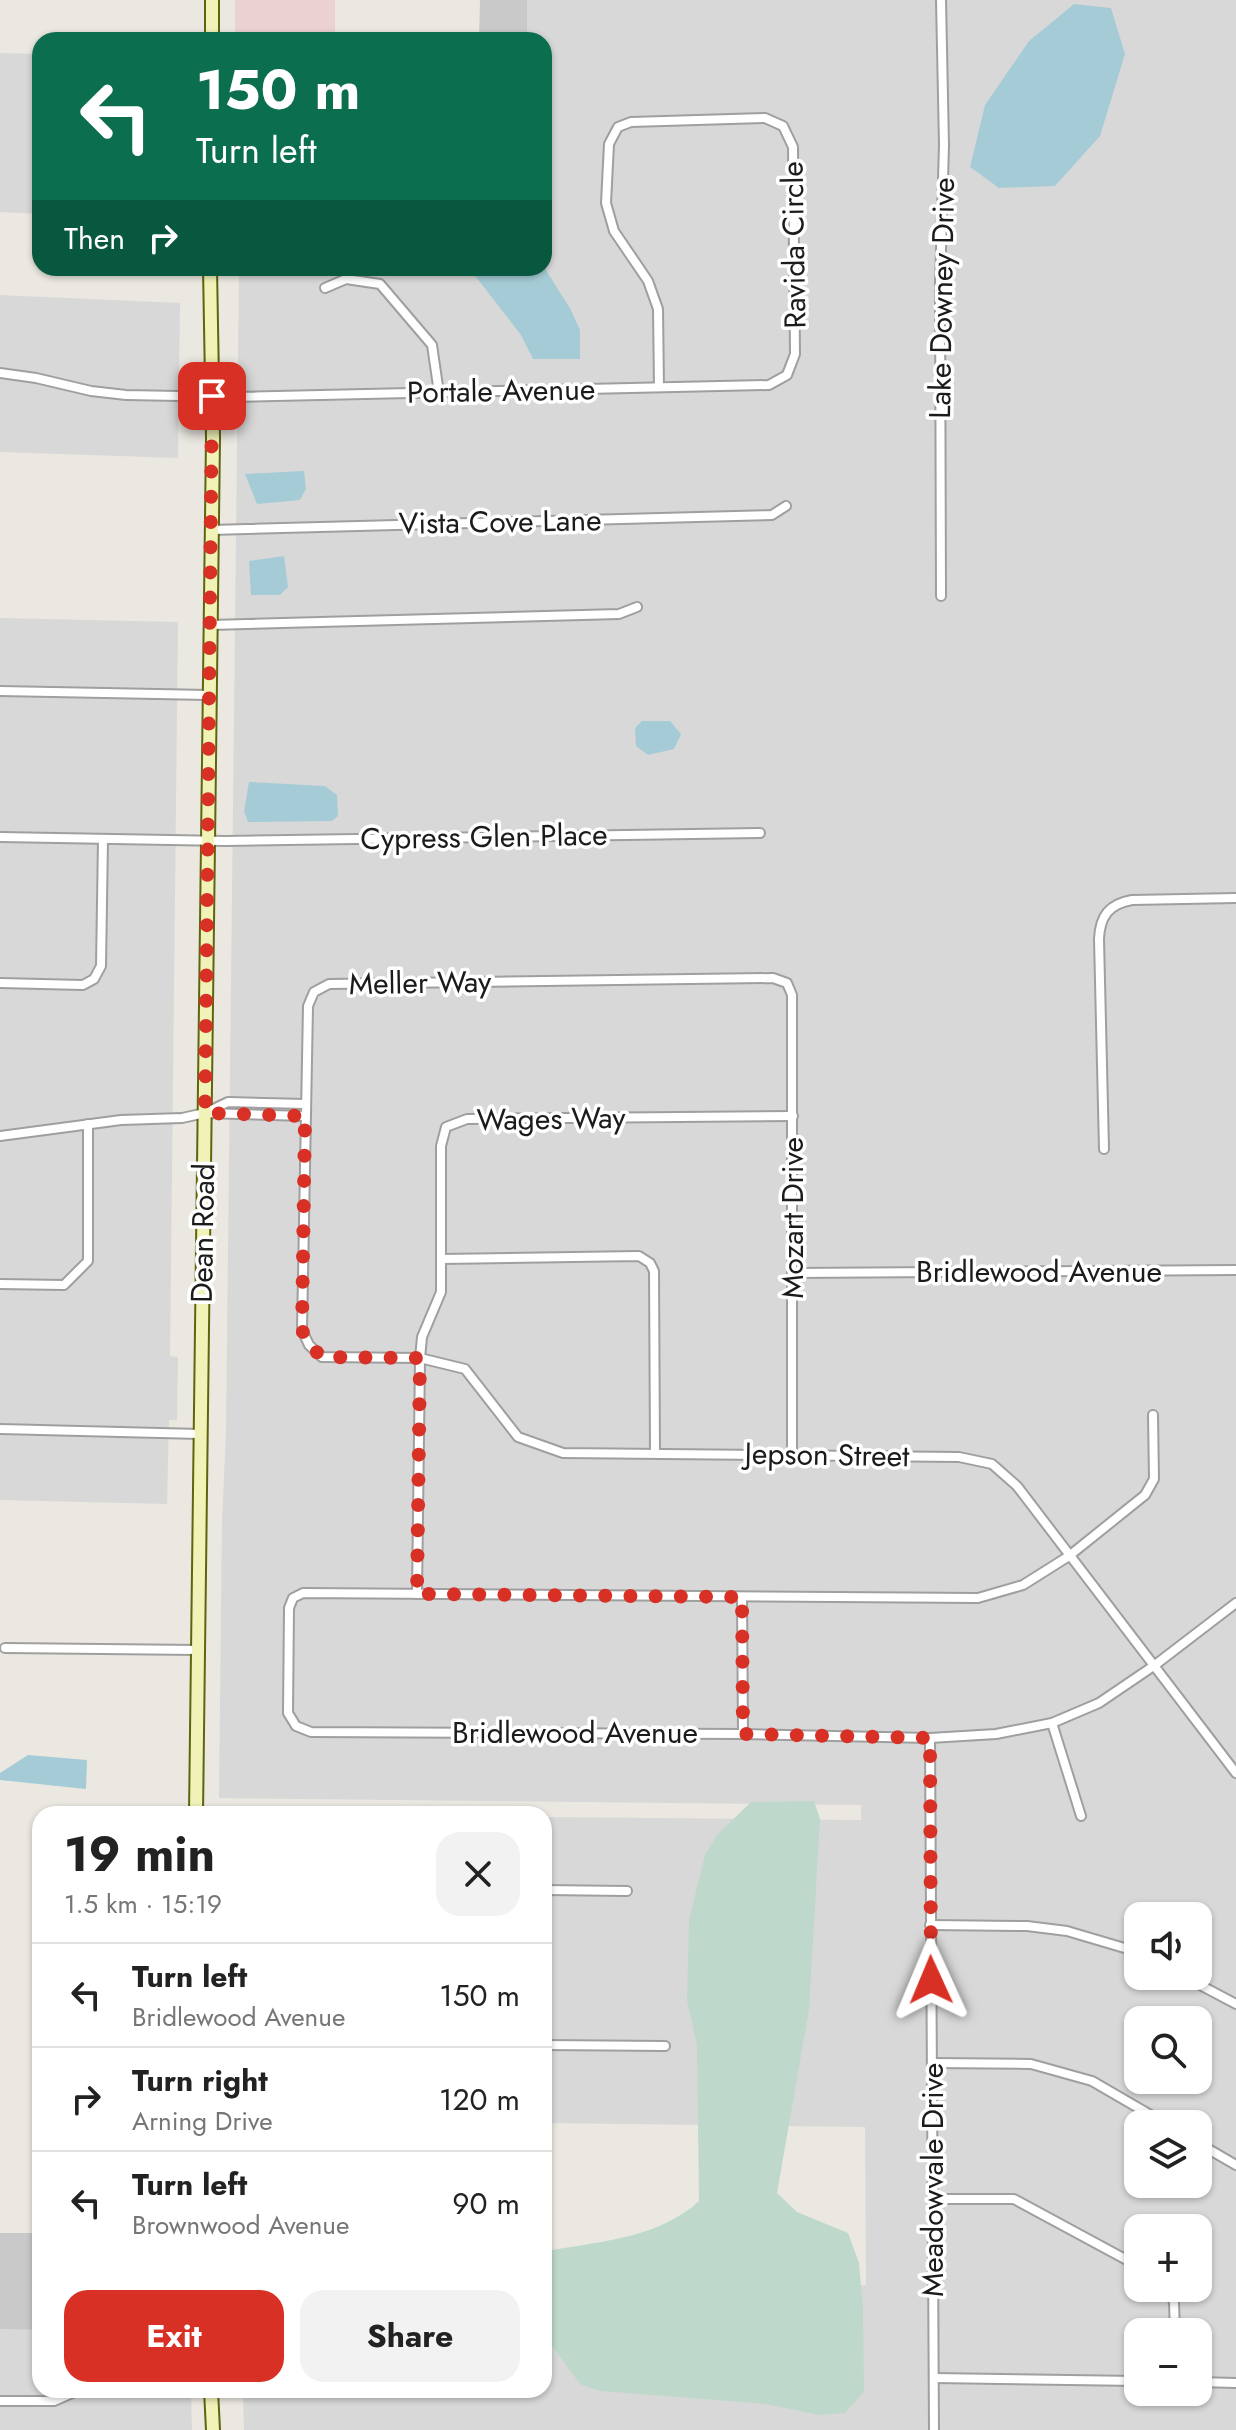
<!DOCTYPE html>
<html lang="en">
<head>
<meta charset="utf-8">
<style>
  :root { --surface:#fff; --page:#f2f2f2; --text:#222; --muted:#767676; --line:#e0e0e0; --accent:#d93025 }
  body { margin:0; font-family:Jost,sans-serif; background:var(--page); color:var(--text); height:100vh; display:flex; flex-direction:column; font-size:30px; white-space:nowrap }
  * { box-sizing:border-box; margin:0 }
  p { font-size:26px; color:var(--muted) }
  .icon { flex:none; width:44px; height:44px; fill:none; stroke:currentColor; stroke-width:2; stroke-linecap:round; stroke-linejoin:round }
  .map { position:relative; flex:1; overflow:hidden }
  .side { position:absolute; left:32px; top:1806px; width:520px; height:592px; display:flex; flex-direction:column; background:var(--surface); border-radius:24px; box-shadow:0 2px 6px #0004 }
  .side>* { flex:none }
  .top-card { position:absolute; left:32px; top:32px; width:520px; height:244px; border-radius:24px; box-shadow:0 2px 6px #0004; background:#0b6e4f; color:#fff; overflow:hidden }
  .tools { position:absolute; left:1124px; top:1902px; display:grid; gap:16px }
  .tools a { display:grid; place-items:center; width:88px; height:88px; border-radius:16px; background:var(--surface); box-shadow:0 2px 6px #0004; font-size:40px }
  .pin { position:absolute; display:grid; place-items:center; width:68px; height:68px; color:#fff; margin:-34px; border-radius:16px; box-shadow:0 4px 12px #0006 }
  .me { position:absolute; width:88px; margin:-44px; rotate:359deg; stroke-linejoin:round; filter:drop-shadow(0 0 6px #0008) }
  .turn { display:flex; align-items:center; gap:28px; height:168px; padding:0 32px; font-size:36px }
  .turn .icon { width:104px; height:104px; stroke-width:2.5 }
  .turn b { display:block; font-size:56px; line-height:68px }
  .then { display:flex; align-items:center; height:76px; padding:0 32px; background:#0003; gap:16px; font-size:30px }
  .round { display:grid; place-items:center; flex:none; width:84px; height:84px; border-radius:24px; background:var(--page) }
  .overview { display:flex; align-items:center; justify-content:space-between; height:136px; padding:0 32px }
  h1 { font-size:48px; font-weight:700; line-height:60px }
  .action { display:flex; gap:16px; margin-top:auto; padding:16px 32px }
  .action a { flex:1; height:92px; border-radius:24px; background:var(--accent); color:#fff; font-size:32px; font-weight:700; line-height:92px; text-align:center }
  .action a+a { background:var(--page); color:var(--text) }
  ul { padding:0; list-style:none }
  li { display:flex; align-items:center; gap:24px; height:104px; padding:0 32px; border-top:2px solid var(--line) }
  li div { flex:1 }
  li b { display:block; font-size:30px }
  li em { font-style:normal }
  .map>svg:first-child { display:block }
  .residential { fill:#d9d8d8; fill-rule:evenodd }
  .commercial { fill:#ebd1d1 }
  .religious { fill:#c9c9c9 }
  .wetland { fill:#bfd8cc }
  .water { fill:#a5ccd6 }
  .lines { fill:none; stroke-linecap:round; stroke-linejoin:round }
  .minor-casing { stroke:#9f9f9f; stroke-width:12 }
  .secondary-casing { stroke:#5e650e; stroke-width:16 }
  .minor { stroke:#fff; stroke-width:8 }
  .secondary { stroke:#f1f2b8; stroke-width:12 }
  .route { stroke:#d93025; stroke-width:14; stroke-dasharray:0 25.2 }
  .labels { text-anchor:middle; stroke-width:7; stroke-linejoin:round; paint-order:stroke }
  .street-label { font-size:30px; fill:#1b1b1b; stroke:#fff }
</style>
</head>
<body>
<div class="map">
<svg width="1236" height="2430" viewBox="0 0 1236 2430">
  <rect width="100%" height="100%" fill="#ebe8e1"/>
  <g class="residential">
    <path d="M527,0H1236V2430H244L243,2390H544V2282L866,2285L865,2127L544,2123V1817L861,1820V1805L219,1798L222,1521L226,1432L239,268H544V40H527ZM1138,1916H1198V1976H1138ZM1138,2020H1198V2080H1138ZM1138,2124H1198V2184H1138ZM1138,2228H1198V2288H1138ZM1138,2332H1198V2392H1138Z"/>
    <path d="M0,53L40,54V214L0,212Z"/>
    <path d="M0,295L180,303L178,458L0,452Z"/>
    <path d="M0,618L178,622L170,1356L178,1357L177,1420H169L167,1504L0,1500Z"/>
    <path d="M0,2329L40,2330V2390H191L192,2430H0Z"/>
  </g>
  <rect class="commercial" x="235" y="0" width="100" height="40"/>
  <g class="religious">
    <path d="M480,0H527V40H479Z"/>
    <path d="M0,2233H40V2330L0,2329Z"/>
  </g>
  <path class="wetland" d="M814,1801L820,1819L809,2010L777,2193L797,2212L848,2233L859,2263L863,2308L864,2392L845,2413L819,2415L766,2404L600,2391L580,2384L547,2339L544,2330V2255L553,2250C604,2241 660,2237 699,2201L697,2045L687,2000L689,1920L705,1855L716,1836L751,1802Z"/>
  <g class="water">
    <path d="M1074,4L1111,8L1125,54L1100,136L1055,186L999,188L970,167L985,105L1029,41Z"/>
    <path d="M544,267L571,310L580,330V359H533L521,335L469,268Z"/>
    <path d="M304,471L306,489L300,500L257,504L245,474Z"/>
    <path d="M284,556L288,587L280,595H251L249,561Z"/>
    <path d="M642,721H670L681,734L674,749L648,755L636,746L635,728Z"/>
    <path d="M249,782L325,786L337,795L338,816L332,821L248,822L244,811Z"/>
    <path d="M28,1755L87,1760L86,1789L0,1780V1773Z"/>
  </g>
  <g class="lines">
    <defs>
      <g id="minor">
        <path d="M941,0L944,145L940,284L941,596"/>
        <path d="M325,288L346,279L380,284L432,345L439,393"/>
        <path d="M0,373L36,378L91,391L126,395L232,397L769,385L787,375L795,354L793,147L783,126L765,118L631,122L618,127L609,144L606,203L614,231L648,281L658,309L659,387"/>
        <path d="M211,530L772,515L786,506"/>
        <path d="M210,625L619,614L637,607"/>
        <path d="M0,691L209,695"/>
        <path d="M0,837L226,841L760,833"/>
        <path d="M0,983L83,985L94,979L101,966L103,839"/>
        <path d="M205,1113L305,1116"/>
        <path d="M0,1136L121,1120L182,1118L205,1113L228,1102L305,1104"/>
        <path d="M1104,1149L1099,939C1100,916 1109,904 1132,900L1236,898"/>
        <path d="M441,1259L639,1256L650,1263L654,1271L655,1453"/>
        <path d="M793,1273L1236,1270"/>
        <path d="M0,1284L64,1285L88,1261V1124"/>
        <path d="M1153,1415L1154,1479L1145,1495L1069,1556L1023,1585L978,1598L303,1593L293,1598L289,1608L288,1713L296,1726L311,1732L743,1734L930,1738L996,1734L1052,1723L1099,1703L1155,1665L1236,1603"/>
        <path d="M0,1429L200,1434"/>
        <path d="M792,1454V995L787,983L773,978L329,984L314,992L308,1006L302,1330L309,1345L322,1357L420,1358L465,1369L518,1437L563,1453L959,1457L992,1464L1017,1486L1236,1773"/>
        <path d="M417,1594L420,1358L422,1337L441,1292V1146L446,1127L467,1119L793,1116"/>
        <path d="M742,1597L743,1734"/>
        <path d="M5,1648L198,1650"/>
        <path d="M1052,1723L1081,1816"/>
        <path d="M930,1738L934,2430"/>
        <path d="M544,1890L627,1891"/>
        <path d="M930,1925L1027,1926L1067,1931L1138,1952"/>
        <path d="M1183,1976L1236,2004"/>
        <path d="M544,2045L665,2046"/>
        <path d="M932,2063L1031,2064L1092,2081L1166,2124"/>
        <path d="M1198,2143L1236,2165"/>
        <path d="M933,2199H1014L1138,2266"/>
        <path d="M1167,2288L1174,2302L1175,2332"/>
        <path d="M934,2378L1138,2381"/>
        <path d="M1198,2382L1236,2383"/>
        <path d="M0,2401H54L79,2390"/>
      </g>
      <g id="secondary">
        <path d="M212,40V0"/>
        <path d="M196,1814L213,438L210,268"/>
        <path d="M211,2390L213,2430"/>
      </g>
    </defs>
    <use href="#minor" class="minor-casing"/>
    <use href="#secondary" class="secondary-casing"/>
    <use href="#minor" class="minor"/>
    <use href="#secondary" class="secondary"/>
  </g>
  <g class="lines">
    <path class="route" d="M212,396L205,1113L305,1116L302,1330L309,1345L322,1357L420,1358L417,1594L742,1597L743,1734L930,1738L931,1980"/>
  </g>
  <g class="labels">
    <g class="street-label">
      <text transform="translate(794 245) rotate(-91)" y="10">Ravida Circle</text>
      <text transform="translate(942 298) rotate(-89)" y="10">Lake Downey Drive</text>
      <text transform="translate(501 391) rotate(-1)" y="10">Portale Avenue</text>
      <text transform="translate(500 522) rotate(-1)" y="10">Vista Cove Lane</text>
      <text transform="translate(484 837) rotate(-1)" y="10">Cypress Glen Place</text>
      <text transform="translate(420 983) rotate(-1)" y="10">Meller Way</text>
      <text transform="translate(551 1119) rotate(-1)" y="10">Wages Way</text>
      <text transform="translate(793 1218) rotate(-90)" y="10">Mozart Drive</text>
      <text transform="translate(203 1233) rotate(-89)" y="10">Dean Road</text>
      <text x="1039" y="1282">Bridlewood Avenue</text>
      <text transform="translate(827 1455) rotate(1)" y="10">Jepson Street</text>
      <text x="575" y="1743">Bridlewood Avenue</text>
      <text transform="translate(933 2180) rotate(-90)" y="10">Meadowvale Drive</text>
    </g>
  </g>
</svg>
<div class="tools">
<a><svg class="icon" aria-label="sound" viewBox="0 0 24 24"><path d="M4 9h4l5-4v14l-5-4H4zM17 9q2 3 0 6"/></svg></a>
<a><svg class="icon" aria-label="search" viewBox="0 0 24 24"><circle cx="10" cy="10" r="6"/><path d="M15 15l6 6"/></svg></a>
<a><svg class="icon" aria-label="layers" viewBox="0 0 24 24"><path d="M12 4l9 5-9 5-9-5zM3 14l9 5 9-5"/></svg></a>
<a>+</a>
<a>−</a>
</div>
<div class="pin" style="left:212px;top:396px;background:#d93025"><svg class="icon" aria-label="arrive" viewBox="0 0 24 24"><path d="M6 21V4h12l-3 4 3 4H6"/></svg></div>
<svg class="me" style="left:931px;top:1980px" viewBox="-20 -20 40 40"><path d="M0-17L14 15 0 8-14 15z" fill="#d93025" stroke="#fff" stroke-width="4"/></svg>
<div class="top-card">
<div class="turn"><svg class="icon" aria-label="left" viewBox="0 0 24 24"><path d="M17 20v-9H6M10 6l-5 5 5 5"/></svg><div><b>150 m</b>Turn left</div></div>
<div class="then">Then<svg class="icon" aria-label="right" viewBox="0 0 24 24"><path d="M7 20v-9h11M14 6l5 5-5 5"/></svg></div>
</div>
<section class="side">
<div class="overview"><div><h1>19 min</h1><p>1.5 km · 15:19</p></div><a class="round"><svg class="icon" aria-label="close" viewBox="0 0 24 24"><path d="M6 6l12 12M18 6L6 18"/></svg></a></div>
<ul>
<li><svg class="icon" aria-label="left" viewBox="0 0 24 24"><path d="M17 20v-9H6M10 6l-5 5 5 5"/></svg><div><b>Turn left</b><p>Bridlewood Avenue</p></div><em>150 m</em></li>
<li><svg class="icon" aria-label="right" viewBox="0 0 24 24"><path d="M7 20v-9h11M14 6l5 5-5 5"/></svg><div><b>Turn right</b><p>Arning Drive</p></div><em>120 m</em></li>
<li><svg class="icon" aria-label="left" viewBox="0 0 24 24"><path d="M17 20v-9H6M10 6l-5 5 5 5"/></svg><div><b>Turn left</b><p>Brownwood Avenue</p></div><em>90 m</em></li>
</ul>
<div class="action"><a>Exit</a><a>Share</a></div>
</section>
</div>
</body>
</html>
